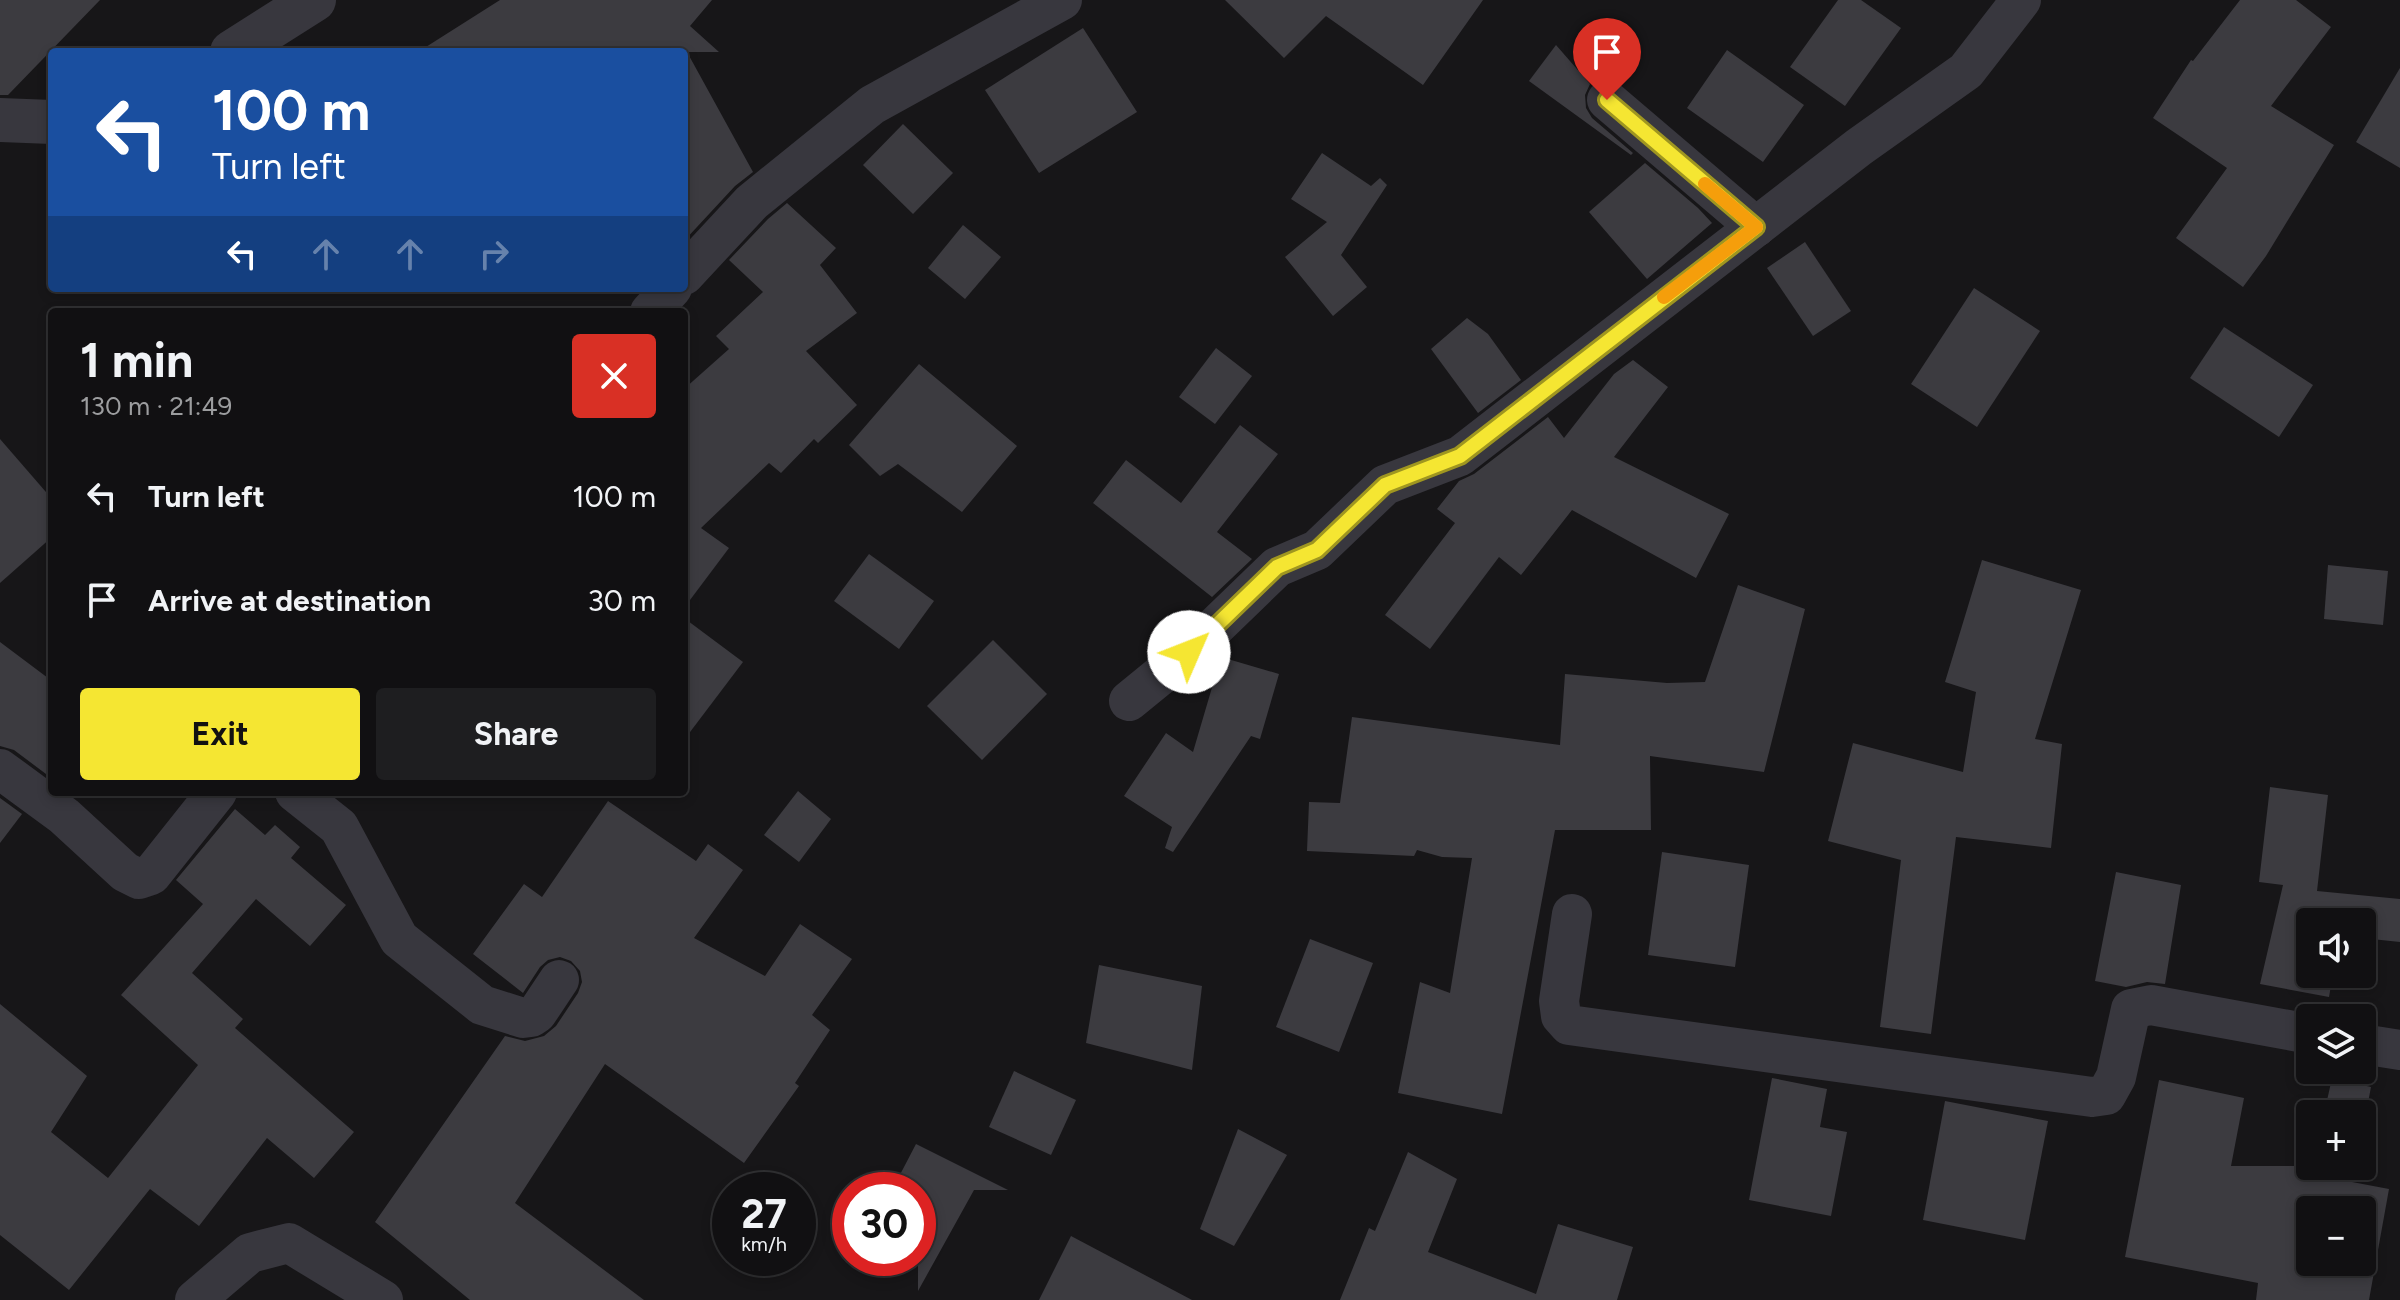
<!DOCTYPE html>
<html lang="en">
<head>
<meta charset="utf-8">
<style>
  :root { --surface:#111012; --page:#1e1e20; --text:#f1f3f6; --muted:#9c9d9f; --line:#303032; --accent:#f5e632 }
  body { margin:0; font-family:Figtree,sans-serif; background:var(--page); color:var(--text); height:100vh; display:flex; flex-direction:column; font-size:30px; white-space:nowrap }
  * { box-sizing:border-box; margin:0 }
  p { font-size:26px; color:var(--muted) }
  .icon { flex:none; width:44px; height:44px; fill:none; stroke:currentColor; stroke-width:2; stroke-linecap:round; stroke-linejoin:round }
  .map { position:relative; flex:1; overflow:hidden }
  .side { position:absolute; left:48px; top:308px; width:640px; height:488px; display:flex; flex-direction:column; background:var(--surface); border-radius:8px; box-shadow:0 4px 12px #0003,0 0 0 2px var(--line) }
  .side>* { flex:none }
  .banner { position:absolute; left:48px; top:48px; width:640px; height:244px; border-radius:8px; box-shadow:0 4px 12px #0003,0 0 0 2px var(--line); background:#1a4fa0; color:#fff; overflow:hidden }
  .tools { position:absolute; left:2296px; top:908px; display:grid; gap:16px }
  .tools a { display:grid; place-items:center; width:80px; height:80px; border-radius:8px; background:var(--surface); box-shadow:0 4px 12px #0003,0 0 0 2px var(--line); font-size:40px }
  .speed { position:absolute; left:712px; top:1172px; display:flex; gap:16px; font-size:40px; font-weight:700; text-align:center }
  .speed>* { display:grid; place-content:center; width:104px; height:104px; border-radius:50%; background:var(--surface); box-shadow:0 4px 12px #0003,0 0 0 2px var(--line); line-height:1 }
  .speed small { font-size:20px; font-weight:400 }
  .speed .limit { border:12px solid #d22; background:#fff; color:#111 }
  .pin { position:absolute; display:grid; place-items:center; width:68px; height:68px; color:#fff; margin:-82px -34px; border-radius:50% 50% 50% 0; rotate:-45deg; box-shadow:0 0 8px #0007 }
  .pin .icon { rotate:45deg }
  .me { position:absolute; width:88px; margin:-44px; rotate:46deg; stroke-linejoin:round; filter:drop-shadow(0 0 6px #0008) }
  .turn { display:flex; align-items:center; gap:28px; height:168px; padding:0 32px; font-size:36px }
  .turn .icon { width:104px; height:104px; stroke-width:2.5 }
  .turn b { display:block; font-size:56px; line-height:68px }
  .lanes { display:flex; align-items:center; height:76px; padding:0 32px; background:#0003; justify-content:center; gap:40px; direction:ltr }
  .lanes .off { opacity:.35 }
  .round { display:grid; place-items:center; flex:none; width:84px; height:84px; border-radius:8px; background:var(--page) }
  .headline { display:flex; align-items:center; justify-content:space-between; height:136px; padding:0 32px }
  h1 { font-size:48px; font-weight:700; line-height:60px }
  .action { display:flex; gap:16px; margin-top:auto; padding:16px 32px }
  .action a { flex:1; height:92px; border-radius:8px; background:var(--accent); color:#111; font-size:32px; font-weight:700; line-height:92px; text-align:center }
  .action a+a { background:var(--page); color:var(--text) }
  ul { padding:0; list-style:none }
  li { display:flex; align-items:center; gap:24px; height:104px; padding:0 32px }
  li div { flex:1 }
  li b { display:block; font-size:30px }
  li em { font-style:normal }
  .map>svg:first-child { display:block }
  .building { fill:#3c3b40; fill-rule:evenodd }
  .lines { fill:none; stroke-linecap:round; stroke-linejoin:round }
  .minor { stroke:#38373e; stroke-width:40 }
  .tertiary { stroke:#38373e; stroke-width:44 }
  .route-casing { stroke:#9f9620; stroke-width:20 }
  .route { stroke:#f5e632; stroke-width:14 }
  .slow { stroke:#f59e0b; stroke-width:14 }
</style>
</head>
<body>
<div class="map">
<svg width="2400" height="1300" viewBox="0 0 2400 1300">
  <rect width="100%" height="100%" fill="#171618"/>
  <g class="building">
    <path d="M0,0H100L8,95H0Z"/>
    <path d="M500,0H712L690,26L719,52H687L753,172L735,186L684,241V52H418Z"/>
    <path d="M1225,0H1483L1423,85L1326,16L1284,58Z"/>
    <path d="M1838,0H1861L1901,28L1845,106L1790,67Z"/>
    <path d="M2240,0H2296L2331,27L2271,106L2334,145L2266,256L2243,287L2176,238L2227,168L2153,118L2191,60L2193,61Z"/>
    <path d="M1083,28L1137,112L1039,173L985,90Z"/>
    <path d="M1556,45L1590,84L1585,95L1586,108L1592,118L1633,153L1631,155L1529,81Z"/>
    <path d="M1727,50L1804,105L1763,162L1687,108Z"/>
    <path d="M2400,68V168L2356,142Z"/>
    <path d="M903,124L953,173L913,214L863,165Z"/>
    <path d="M1322,153L1371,186L1380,178L1387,185L1341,255L1367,287L1333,316L1285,257L1327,222L1291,199Z"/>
    <path d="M1645,163L1698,208L1712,223L1647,279L1589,212Z"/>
    <path d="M787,203L836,248L820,265L857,313L806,351L857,405L818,443L814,439L781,473L769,463L701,528L729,548L684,608V389L729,349L716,336L763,292L729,260L768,219Z"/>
    <path d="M963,225L1001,257L965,299L928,268Z"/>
    <path d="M1805,242L1851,311L1813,336L1767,268Z"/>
    <path d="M1974,288L2040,331L1977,427L1911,384Z"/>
    <path d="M1467,318L1488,334L1521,380L1478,413L1431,349Z"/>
    <path d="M2224,327L2313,385L2279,437L2190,378Z"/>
    <path d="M1216,348L1252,376L1215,424L1179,397Z"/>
    <path d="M1633,360L1668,387L1614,457L1729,514L1696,578L1572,510L1521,575L1499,557L1430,649L1385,615L1455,523L1437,509L1459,481L1474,474L1548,417L1564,438L1614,374Z"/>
    <path d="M919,364L1017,446L962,512L898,464L880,476L849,445Z"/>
    <path d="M1240,425L1278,454L1217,532L1252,559L1212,597L1093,503L1126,460L1181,503Z"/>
    <path d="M0,439L52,499V537L0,583Z"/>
    <path d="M869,554L934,601L899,649L834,601Z"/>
    <path d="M1982,560L2081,590L2035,739L2062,744L2051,848L1956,837L1931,1034L1880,1027L1901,860L1828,841L1853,743L1963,772L1976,692L1945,682Z"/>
    <path d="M2328,565L2388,571L2383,625L2324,619Z"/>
    <path d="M1738,585L1805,609L1764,772L1650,756L1651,830H1555L1502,1114L1398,1093L1420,982L1450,993L1472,858L1442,857L1417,850L1414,856L1307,851L1309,802L1340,803L1352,717L1560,745L1565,674L1667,683L1705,682Z"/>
    <path d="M684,618L743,662L684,740Z"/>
    <path d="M993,640L1047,694L982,760L927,706Z"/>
    <path d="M0,642L52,681V774L50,777L14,750L0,746Z"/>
    <path d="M1221,657L1279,674L1260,739L1251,736L1173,852L1165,848L1172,827L1124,796L1166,733L1193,752Z"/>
    <path d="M2270,787L2328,795L2317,891L2400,899V942L2362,938V922H2310V974H2333L2329,997L2260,984L2283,885L2259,882Z"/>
    <path d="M798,791L831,819L799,862L764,835Z"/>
    <path d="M0,798L22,814L0,843Z"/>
    <path d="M608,801L696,861L708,844L743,870L694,938L765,976L800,924L852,959L812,1015L830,1030L795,1083L799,1086L744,1163L605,1064L515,1203L644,1300H470L375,1222L505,1036L525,1041L544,1036L556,1026L578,993L582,982L580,971L571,961L560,957L548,960L540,967L523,993L473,954L524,884L542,897Z"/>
    <path d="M235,809L265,835L275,825L300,847L291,858L346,905L310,946L256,899L192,973L243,1019L235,1028L354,1132L314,1178L267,1138L199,1226L150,1189L69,1290L0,1235V1004L87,1076L51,1132L108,1178L198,1065L121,995L203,904L176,880Z"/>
    <path d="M1662,852L1749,865L1735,967L1648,955Z"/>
    <path d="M2116,872L2181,885L2165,984L2147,982L2126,987L2095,981Z"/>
    <path d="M1310,939L1373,963L1339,1052L1276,1027Z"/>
    <path d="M1099,965L1202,986L1192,1070L1086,1043Z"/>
    <path d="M1014,1071L1076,1100L1051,1155L989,1127Z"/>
    <path d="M1772,1078L1827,1089L1820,1127L1847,1132L1831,1216L1749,1200Z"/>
    <path d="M2332,1078L2371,1087L2362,1134V1114H2324Z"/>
    <path d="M2159,1080L2244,1098L2231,1166H2355L2352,1182L2389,1189L2369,1300H2256L2258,1283L2125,1257ZM2310,1210H2362V1262H2310Z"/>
    <path d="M1945,1101L2048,1121L2025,1240L1923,1220Z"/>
    <path d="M1238,1129L1287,1155L1234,1246L1200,1229Z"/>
    <path d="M916,1144L1008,1190H974L918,1291V1190H892Z"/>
    <path d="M1408,1152L1457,1179L1428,1252L1536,1294L1558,1224L1633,1247L1617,1300H1340L1369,1228L1375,1231Z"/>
    <path d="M1071,1236L1192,1300H1039Z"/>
  </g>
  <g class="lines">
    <g class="minor">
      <path d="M1607,100L1756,227"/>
      <path d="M684,275L752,202L872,105L1062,0"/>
      <path d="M650,312L672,288"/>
      <path d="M1129,701L1189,652L1277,567L1317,550L1385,485L1460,456L1859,147L1966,71L2021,0"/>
      <path d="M0,769L64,816L125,872L139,879L151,875L217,792"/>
      <path d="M295,792L339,827L399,939L482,1005L523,1018L531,1017L537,1013L559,980"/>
      <path d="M1572,914L1559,1001L1561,1016L1569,1025L2092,1097L2106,1095L2116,1077L2131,1009L2151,1005L2310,1034"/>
      <path d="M2362,1044L2400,1050"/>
      <path d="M195,1300L250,1253L289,1243L383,1300"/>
    </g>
    <g class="tertiary">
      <path d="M232,52L314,0"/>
      <path d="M0,120L52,122"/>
    </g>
  </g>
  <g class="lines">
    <defs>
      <path id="route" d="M1189,652L1277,567L1317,550L1385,485L1460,456L1756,227L1607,100"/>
    </defs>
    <use href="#route" class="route-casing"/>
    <use href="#route" class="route"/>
    <path class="slow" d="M1664,297L1756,227L1705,184"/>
  </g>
</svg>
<div class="tools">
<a><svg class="icon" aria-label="sound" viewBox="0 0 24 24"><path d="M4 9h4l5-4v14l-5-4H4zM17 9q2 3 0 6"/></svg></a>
<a><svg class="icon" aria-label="layers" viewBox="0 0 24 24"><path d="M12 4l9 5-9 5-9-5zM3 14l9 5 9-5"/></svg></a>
<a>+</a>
<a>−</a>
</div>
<div class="speed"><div>27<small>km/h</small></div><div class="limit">30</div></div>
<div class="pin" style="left:1607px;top:100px;background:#d93025"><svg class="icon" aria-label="arrive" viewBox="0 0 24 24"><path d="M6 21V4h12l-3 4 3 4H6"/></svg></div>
<svg class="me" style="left:1189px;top:652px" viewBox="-20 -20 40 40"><circle r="19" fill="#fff"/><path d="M0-13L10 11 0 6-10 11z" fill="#f5e632"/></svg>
<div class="banner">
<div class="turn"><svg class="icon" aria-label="left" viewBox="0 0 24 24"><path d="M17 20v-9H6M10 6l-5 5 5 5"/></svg><div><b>100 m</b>Turn left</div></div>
<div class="lanes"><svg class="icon" aria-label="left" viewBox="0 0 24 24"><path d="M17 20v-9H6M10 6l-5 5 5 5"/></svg><svg class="icon off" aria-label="ahead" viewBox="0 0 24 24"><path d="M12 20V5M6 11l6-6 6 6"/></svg><svg class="icon off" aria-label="ahead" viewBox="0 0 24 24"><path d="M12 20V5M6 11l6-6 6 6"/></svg><svg class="icon off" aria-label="right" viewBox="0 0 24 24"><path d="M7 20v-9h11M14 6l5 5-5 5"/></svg></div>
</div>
<section class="side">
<div class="headline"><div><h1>1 min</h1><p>130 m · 21:49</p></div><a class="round" style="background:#d93025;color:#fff"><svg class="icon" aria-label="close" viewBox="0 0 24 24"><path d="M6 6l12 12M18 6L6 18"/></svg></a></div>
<ul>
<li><svg class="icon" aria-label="left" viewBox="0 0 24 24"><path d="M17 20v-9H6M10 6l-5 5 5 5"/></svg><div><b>Turn left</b></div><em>100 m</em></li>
<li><svg class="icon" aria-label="arrive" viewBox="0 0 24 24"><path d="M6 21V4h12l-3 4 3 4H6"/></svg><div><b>Arrive at destination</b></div><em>30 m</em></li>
</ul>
<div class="action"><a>Exit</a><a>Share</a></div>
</section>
</div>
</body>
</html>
